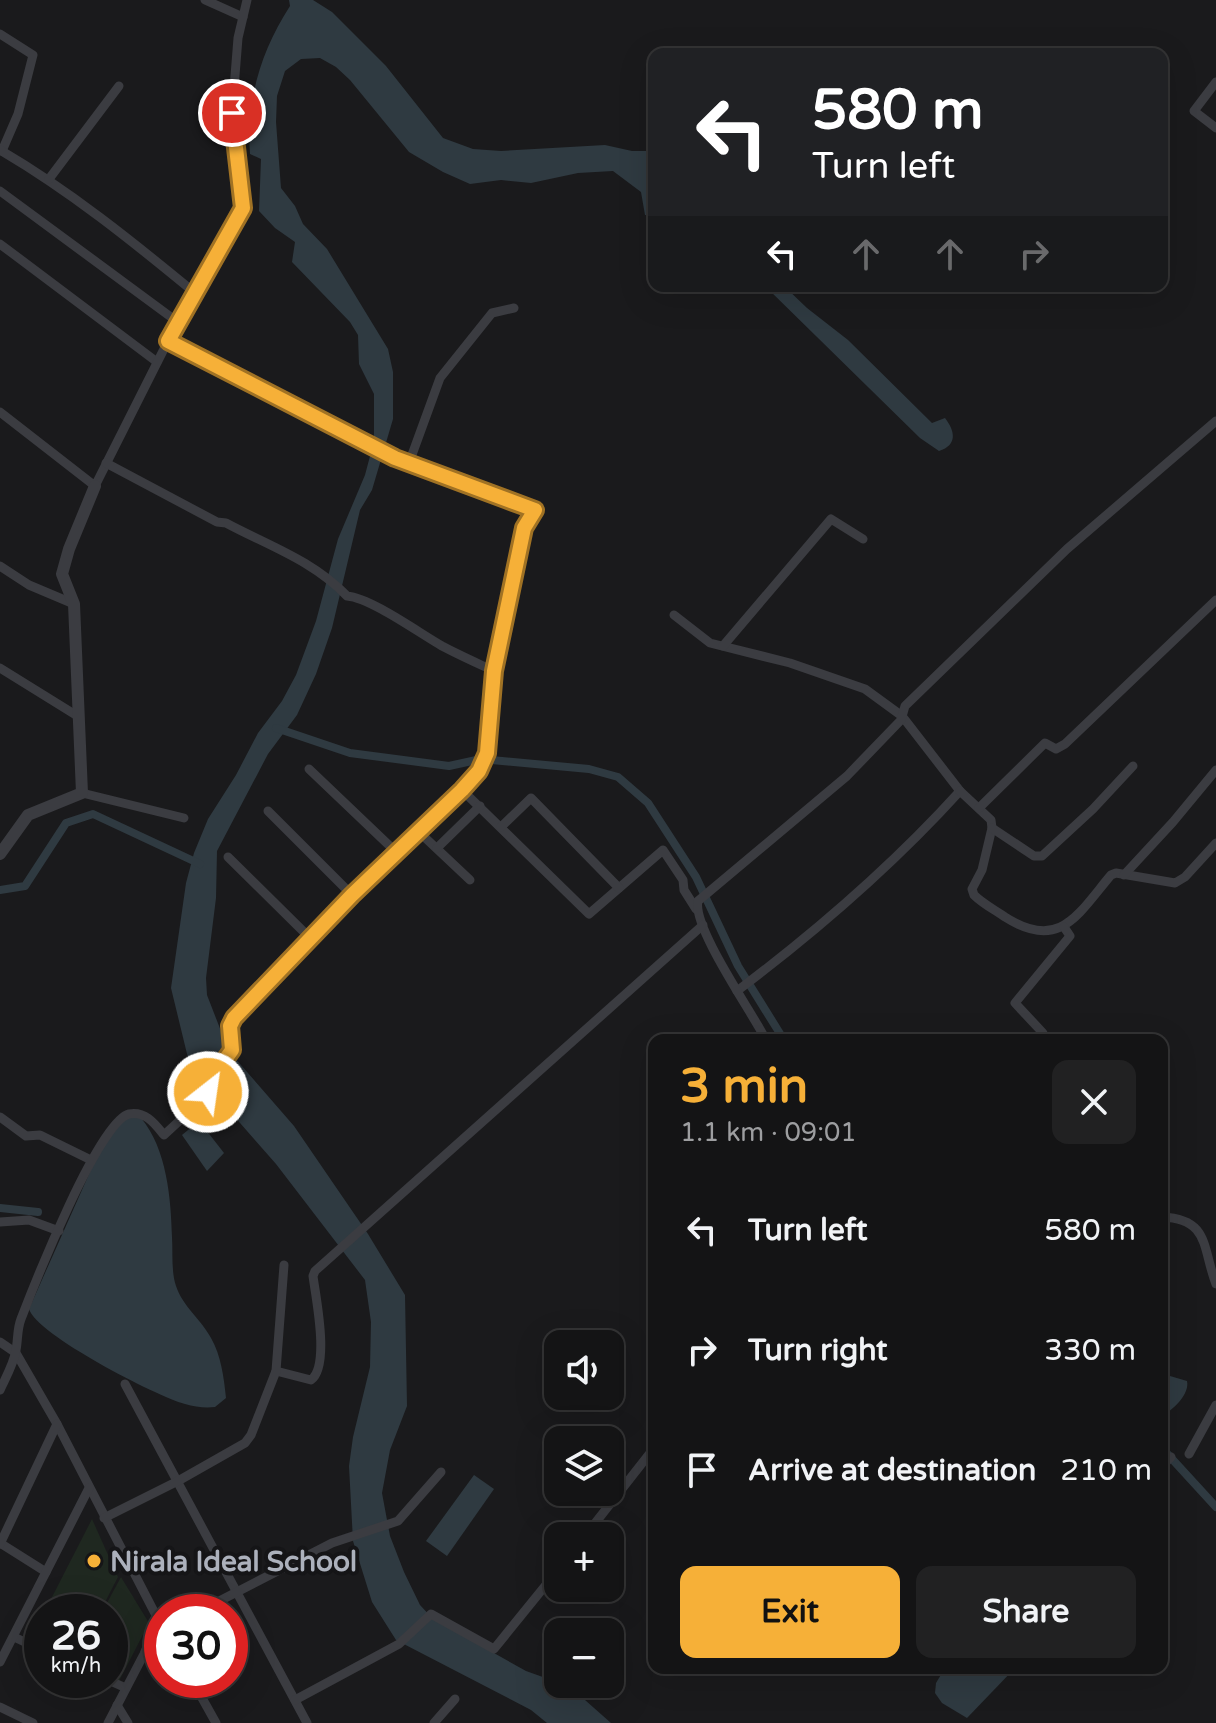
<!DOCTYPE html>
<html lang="en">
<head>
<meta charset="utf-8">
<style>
  :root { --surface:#141415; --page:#212122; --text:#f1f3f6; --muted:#9d9ea0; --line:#333334; --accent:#f6b038 }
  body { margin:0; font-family:"Varela Round",sans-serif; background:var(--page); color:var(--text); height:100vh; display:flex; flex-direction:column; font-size:30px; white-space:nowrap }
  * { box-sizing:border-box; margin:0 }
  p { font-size:26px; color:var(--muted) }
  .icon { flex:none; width:44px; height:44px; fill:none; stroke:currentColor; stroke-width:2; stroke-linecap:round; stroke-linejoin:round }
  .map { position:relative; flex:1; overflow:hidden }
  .sheet { position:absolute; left:648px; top:1034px; width:520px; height:640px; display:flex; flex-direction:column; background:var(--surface); border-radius:16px; box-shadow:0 8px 32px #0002,0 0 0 2px var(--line) }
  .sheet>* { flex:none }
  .guide { position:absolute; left:648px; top:48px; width:520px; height:244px; border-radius:16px; box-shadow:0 8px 32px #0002,0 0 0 2px var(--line); background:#202124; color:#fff; overflow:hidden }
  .controls { position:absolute; left:544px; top:1330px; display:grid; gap:16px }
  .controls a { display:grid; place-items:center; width:80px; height:80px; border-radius:16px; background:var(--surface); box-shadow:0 8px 32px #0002,0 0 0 2px var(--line); font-size:40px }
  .speed { position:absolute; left:24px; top:1594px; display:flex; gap:16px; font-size:40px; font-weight:700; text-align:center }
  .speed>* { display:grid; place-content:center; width:104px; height:104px; border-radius:50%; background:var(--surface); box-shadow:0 8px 32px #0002,0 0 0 2px var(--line); line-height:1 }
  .speed small { font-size:20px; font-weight:400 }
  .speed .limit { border:12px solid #d22; background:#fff; color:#111 }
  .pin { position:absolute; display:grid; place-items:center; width:68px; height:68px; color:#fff; margin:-34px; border:4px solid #fff; border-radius:50%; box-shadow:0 2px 8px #0007 }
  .me { position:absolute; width:88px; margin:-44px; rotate:30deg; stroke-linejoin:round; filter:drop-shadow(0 0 6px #0008) }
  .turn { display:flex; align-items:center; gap:28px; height:168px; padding:0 32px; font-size:36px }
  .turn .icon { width:104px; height:104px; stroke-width:2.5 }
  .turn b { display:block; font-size:56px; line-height:68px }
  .lanes { display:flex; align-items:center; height:76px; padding:0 32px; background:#0003; justify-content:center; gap:40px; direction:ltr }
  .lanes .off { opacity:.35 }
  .round { display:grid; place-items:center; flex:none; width:84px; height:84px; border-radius:16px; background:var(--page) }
  .headline { display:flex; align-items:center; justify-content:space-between; height:136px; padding:0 32px }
  h1 { font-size:48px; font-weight:700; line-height:60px; color:var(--accent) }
  .cta { display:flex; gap:16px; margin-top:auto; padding:16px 32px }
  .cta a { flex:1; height:92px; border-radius:16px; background:var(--accent); color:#111; font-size:32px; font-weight:700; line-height:92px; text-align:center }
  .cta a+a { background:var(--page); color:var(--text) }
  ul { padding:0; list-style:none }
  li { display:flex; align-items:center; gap:24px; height:120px; padding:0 32px }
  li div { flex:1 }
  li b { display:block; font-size:30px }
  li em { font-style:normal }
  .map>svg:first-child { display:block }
  .green { fill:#1f2820 }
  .water { fill:#2f3a41 }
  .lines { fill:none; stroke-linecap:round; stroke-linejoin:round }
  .canal { stroke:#2f3a41; stroke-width:8 }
  .minor { stroke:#3b3c41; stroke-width:9 }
  .tertiary { stroke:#3b3c41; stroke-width:12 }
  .route-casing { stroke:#a07224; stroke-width:20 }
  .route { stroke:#f6b038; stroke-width:14 }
  .poi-dot { fill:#f6b038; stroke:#151517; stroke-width:3 }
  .labels { text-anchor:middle; stroke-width:8; stroke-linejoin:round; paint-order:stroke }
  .poi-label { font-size:28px; font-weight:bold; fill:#acb1bc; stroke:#151517; text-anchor:start }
</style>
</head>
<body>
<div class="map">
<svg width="1216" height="1723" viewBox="0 0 1216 1723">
  <rect width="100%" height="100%" fill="#1a1a1c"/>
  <g class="green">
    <path d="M92,1519L118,1577L100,1612H51L54,1606L51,1599Z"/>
    <path d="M121,1577L149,1623L119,1681L110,1676V1612H102Z"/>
  </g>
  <g class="water">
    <path d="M289,0H313L332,12L386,66L443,138L473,149L501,151L605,145L632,151H649L654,156V216L645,215L641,192L613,171L578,173L531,183L501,180L470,184L443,172L409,152L350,80L336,67L320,58L301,59L285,71L277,96L276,122L281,188L295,206L303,224L327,249L388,349L393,372V419L372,490L360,510L332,628L316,674L297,715L268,754L217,851L216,898L206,978L207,995L226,1044L234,1057L294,1126L368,1234L405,1295L407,1406L390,1450L382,1493L390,1536L404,1572L420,1605L433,1619L526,1671L554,1681L585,1700L611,1723H547L531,1710L396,1640L372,1602L353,1541L349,1466L353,1437L370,1367L371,1322L365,1280L276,1164L212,1091L188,1058L171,988L186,883L194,853L208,819L236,775L258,733L282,701L296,675L316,621L338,539L365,475L374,441V394L359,364L358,335L350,322L292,262L295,242L275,228L259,211L261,159L250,154C246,100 261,51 290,6Z"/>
    <path d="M765,286H784L807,308L848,340L932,423L945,418C955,431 958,445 939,451L920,438Z"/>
    <path d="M126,1118H141C167,1149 171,1199 172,1237C173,1253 171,1271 176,1286C183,1307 201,1319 211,1338C221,1355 224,1378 226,1398L215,1407C205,1408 195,1407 185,1404C156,1396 37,1335 29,1309L102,1145Z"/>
    <path d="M199,1121L224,1153L207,1171L182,1135Z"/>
    <path d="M1170,1376L1187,1381C1190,1394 1173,1410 1162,1416V1383H1166Z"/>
    <path d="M474,1475L494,1489L447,1556L426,1541Z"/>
    <path d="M945,1668H1015L967,1718L942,1703L935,1693L936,1683Z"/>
  </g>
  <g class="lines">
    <g class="canal">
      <path d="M276,728L350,753L449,766L481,759L589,769L618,777L648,803L696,877L738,966L784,1040"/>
      <path d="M0,890L25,886L66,823L93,814L200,864"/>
      <path d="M0,1208L38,1212"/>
      <path d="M1162,1448L1216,1507"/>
    </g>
    <g class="minor">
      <path d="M205,0L243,17"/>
      <path d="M0,34L33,55L18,114L2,151"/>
      <path d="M1216,82L1194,111L1216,128"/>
      <path d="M0,150C70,191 132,241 195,293"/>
      <path d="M49,179L119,86"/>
      <path d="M0,191L179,323"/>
      <path d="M0,244L157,362"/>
      <path d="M0,412L95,486L168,341L243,208L232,113L238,38L247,0"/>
      <path d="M106,463L217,522L226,523C269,546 312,560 347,596C371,598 419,633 442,646C459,655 477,663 494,671"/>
      <path d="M409,463L440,378L492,313L514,308"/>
      <path d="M0,566L29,585L74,604"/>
      <path d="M674,615L710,643L790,663L865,689L902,716L960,791C892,866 818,930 737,991"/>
      <path d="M723,646L831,519L863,539"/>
      <path d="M0,668L79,717"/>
      <path d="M309,769L395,851"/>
      <path d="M462,790L589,914L663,850L683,880L684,890L696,909"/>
      <path d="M960,791L991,820L992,828L982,870L972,889L974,895C983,904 995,910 1005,917C1060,952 1078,914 1111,875L1116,873L1175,883L1185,877L1216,843"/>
      <path d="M82,793L184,818"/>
      <path d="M979,808L1045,743L1056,749L1065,744L1216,600"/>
      <path d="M268,811L352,895"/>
      <path d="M501,827L531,798L619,888"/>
      <path d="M992,828L1034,856H1042L1093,809L1133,766"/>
      <path d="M418,831L470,880"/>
      <path d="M437,848L480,806"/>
      <path d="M228,857L310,938"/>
      <path d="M1124,875L1173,822L1216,770"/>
      <path d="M766,1040C752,1012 692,927 698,901L847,776L901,720L905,706L1067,549L1216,421"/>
      <path d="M1041,1040L1043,1033L1015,1003L1070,936L1064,927"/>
      <path d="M0,1117L26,1136L40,1135L91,1160"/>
      <path d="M1162,1217C1210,1219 1202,1248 1216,1284"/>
      <path d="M0,1222L29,1220L59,1231"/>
      <path d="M0,1342L16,1353L57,1424L162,1627"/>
      <path d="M276,1371L311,1380C330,1366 316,1299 313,1276L315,1271L703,925"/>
      <path d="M125,1384L307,1723"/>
      <path d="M0,1390C6,1377 14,1363 16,1350C18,1340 17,1329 21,1319C34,1285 99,1121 129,1114C146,1111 155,1124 164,1135L204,1098L214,1075L232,1050L230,1026L234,1018L352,895L462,790L479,771L487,753L494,671L524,528L535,510L395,458L168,341"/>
      <path d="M1189,1454L1216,1405"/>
      <path d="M1162,1466L1171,1457"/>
      <path d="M104,1518L178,1481L245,1443L251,1435L276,1371L284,1265"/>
      <path d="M585,1536L654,1448"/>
      <path d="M0,1543L46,1572"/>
      <path d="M0,1544L57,1424"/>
      <path d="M198,1612L332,1543L398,1521L441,1472"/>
      <path d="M14,1637L42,1650"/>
      <path d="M0,1662L89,1488"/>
      <path d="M108,1680L126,1688"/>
      <path d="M192,1680L216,1723"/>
      <path d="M295,1700L399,1644L431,1614L494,1649L558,1570"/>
      <path d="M117,1705L128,1723"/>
      <path d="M0,1707L33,1723"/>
      <path d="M108,1723L144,1654L158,1621"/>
      <path d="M434,1723L455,1699"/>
    </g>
    <path class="tertiary" d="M0,854L28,815L82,793L74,604L62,574L69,549L95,486"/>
  </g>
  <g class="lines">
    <defs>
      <path id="route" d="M208,1092L214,1075L232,1050L230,1026L234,1018L352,895L462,790L479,771L487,753L494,671L524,528L535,510L395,458L168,341L243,208L232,113"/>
    </defs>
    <use href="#route" class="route-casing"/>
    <use href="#route" class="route"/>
  </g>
  <circle class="poi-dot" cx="94" cy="1561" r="8"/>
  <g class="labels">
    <g class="poi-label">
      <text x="110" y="1571">Nirala Ideal School</text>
    </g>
  </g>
</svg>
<div class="controls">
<a><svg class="icon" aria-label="sound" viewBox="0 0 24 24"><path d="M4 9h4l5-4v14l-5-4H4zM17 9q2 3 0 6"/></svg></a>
<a><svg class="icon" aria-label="layers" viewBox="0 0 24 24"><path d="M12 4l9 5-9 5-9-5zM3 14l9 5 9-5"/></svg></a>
<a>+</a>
<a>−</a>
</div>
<div class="speed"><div>26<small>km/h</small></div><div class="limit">30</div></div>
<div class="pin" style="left:232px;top:113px;background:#d93025"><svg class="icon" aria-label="arrive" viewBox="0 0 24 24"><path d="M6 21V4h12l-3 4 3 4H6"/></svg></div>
<svg class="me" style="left:208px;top:1092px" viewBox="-20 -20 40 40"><circle r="17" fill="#f6b038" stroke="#fff" stroke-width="3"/><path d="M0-11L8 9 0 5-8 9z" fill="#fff"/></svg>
<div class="guide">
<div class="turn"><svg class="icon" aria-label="left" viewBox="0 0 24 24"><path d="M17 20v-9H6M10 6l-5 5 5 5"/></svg><div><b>580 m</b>Turn left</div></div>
<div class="lanes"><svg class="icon" aria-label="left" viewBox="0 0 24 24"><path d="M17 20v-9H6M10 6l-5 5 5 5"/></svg><svg class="icon off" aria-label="ahead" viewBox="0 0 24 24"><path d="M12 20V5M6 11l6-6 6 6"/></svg><svg class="icon off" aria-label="ahead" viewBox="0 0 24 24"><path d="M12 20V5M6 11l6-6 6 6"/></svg><svg class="icon off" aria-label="right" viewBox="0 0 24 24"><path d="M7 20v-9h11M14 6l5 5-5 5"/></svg></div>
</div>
<section class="sheet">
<div class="headline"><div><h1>3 min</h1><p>1.1 km · 09:01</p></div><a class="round"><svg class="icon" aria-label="close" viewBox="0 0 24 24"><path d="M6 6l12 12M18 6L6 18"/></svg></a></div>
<ul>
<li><svg class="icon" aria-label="left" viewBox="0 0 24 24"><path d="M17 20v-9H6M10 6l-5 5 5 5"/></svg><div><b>Turn left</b></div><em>580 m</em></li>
<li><svg class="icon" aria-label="right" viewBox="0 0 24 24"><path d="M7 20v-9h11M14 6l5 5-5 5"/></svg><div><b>Turn right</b></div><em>330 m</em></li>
<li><svg class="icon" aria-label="arrive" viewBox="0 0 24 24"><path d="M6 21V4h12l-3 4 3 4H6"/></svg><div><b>Arrive at destination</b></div><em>210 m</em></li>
</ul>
<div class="cta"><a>Exit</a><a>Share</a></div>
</section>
</div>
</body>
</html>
